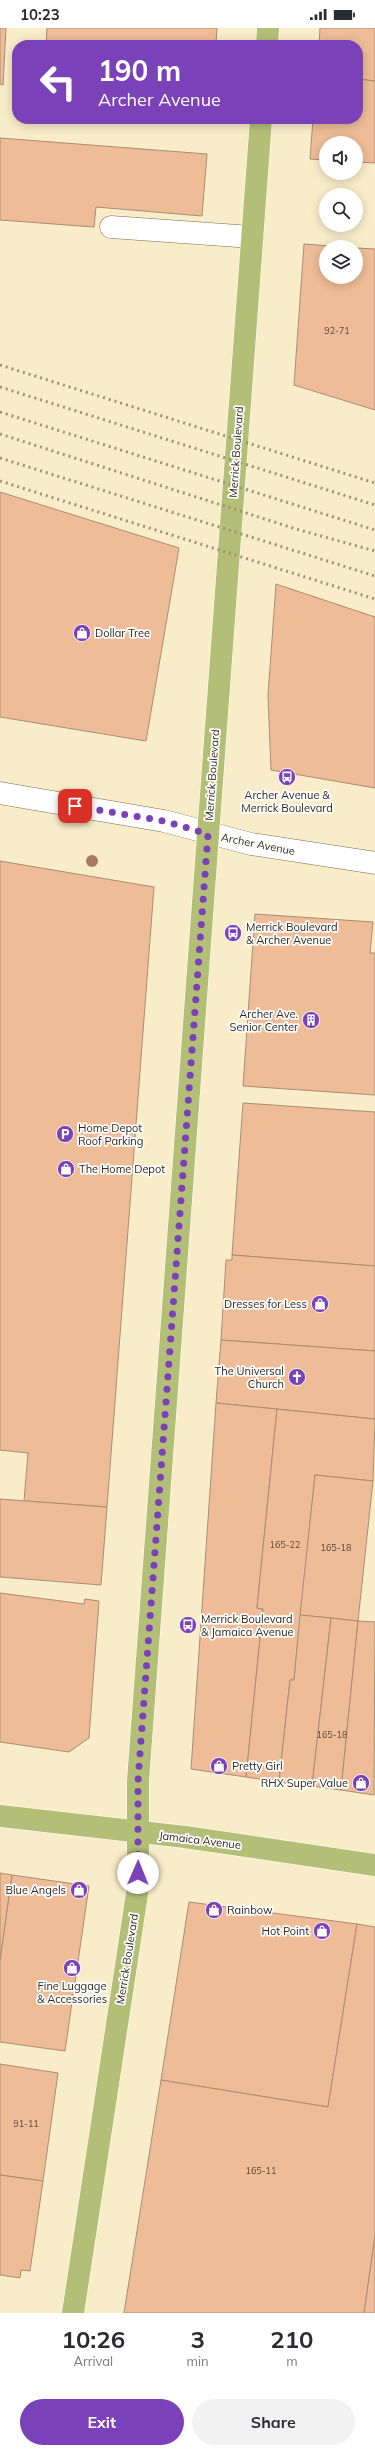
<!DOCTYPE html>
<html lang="en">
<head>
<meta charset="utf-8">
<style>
  :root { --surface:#fff; --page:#f2f2f3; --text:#2b2b33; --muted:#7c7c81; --accent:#7a41b8 }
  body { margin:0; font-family:Mulish,sans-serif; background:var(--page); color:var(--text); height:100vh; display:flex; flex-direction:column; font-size:15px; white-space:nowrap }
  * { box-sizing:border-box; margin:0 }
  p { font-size:13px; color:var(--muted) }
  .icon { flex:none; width:22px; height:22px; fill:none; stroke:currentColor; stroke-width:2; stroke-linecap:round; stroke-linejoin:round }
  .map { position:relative; height:2285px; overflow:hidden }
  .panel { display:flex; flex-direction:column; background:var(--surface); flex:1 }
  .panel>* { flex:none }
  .top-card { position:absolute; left:12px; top:12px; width:351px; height:84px; border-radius:16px; box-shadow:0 2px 10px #0003; background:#7a41b8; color:#fff; overflow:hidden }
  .fabs { position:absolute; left:319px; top:108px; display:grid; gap:8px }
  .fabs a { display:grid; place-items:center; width:44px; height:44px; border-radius:50%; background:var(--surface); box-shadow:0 2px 10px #0003; font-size:20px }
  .pin { position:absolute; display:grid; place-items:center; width:34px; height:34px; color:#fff; margin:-17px; border-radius:8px; box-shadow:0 2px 6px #0006 }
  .me { position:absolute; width:44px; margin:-22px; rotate:1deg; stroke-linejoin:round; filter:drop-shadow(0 0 3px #0008) }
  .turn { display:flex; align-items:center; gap:14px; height:84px; padding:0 20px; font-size:18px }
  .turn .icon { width:52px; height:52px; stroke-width:2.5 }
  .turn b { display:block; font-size:28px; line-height:34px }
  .eta { display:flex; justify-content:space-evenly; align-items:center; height:68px; text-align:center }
  .eta b { font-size:24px; font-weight:700; line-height:28px }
  .cta { display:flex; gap:8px; margin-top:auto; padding:8px 20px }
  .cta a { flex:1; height:46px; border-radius:24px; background:var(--accent); color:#fff; font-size:16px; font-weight:700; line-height:46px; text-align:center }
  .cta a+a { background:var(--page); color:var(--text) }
  .status { display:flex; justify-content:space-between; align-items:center; height:28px; padding:0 20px; background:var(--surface); direction:ltr }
  .status svg { height:11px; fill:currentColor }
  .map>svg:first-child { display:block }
  .building { fill:#eebc96; stroke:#aa8d77 }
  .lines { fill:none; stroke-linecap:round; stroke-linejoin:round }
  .minor-casing { stroke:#796d4e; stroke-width:23 }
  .major-casing { stroke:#fff; stroke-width:23 }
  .minor { stroke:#fff; stroke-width:22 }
  .major { stroke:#b3be77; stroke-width:22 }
  .rail { stroke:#9d937a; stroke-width:3; stroke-dasharray:2 4; stroke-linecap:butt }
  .tree { fill:#a87a65 }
  .route { stroke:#7a41b8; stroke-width:7; stroke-dasharray:0 12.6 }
  .labels { text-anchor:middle; stroke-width:3.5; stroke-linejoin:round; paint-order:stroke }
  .number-label { font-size:9px; fill:#5c4c39 }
  .street-label { font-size:11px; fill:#2c271a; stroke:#fff }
  .poi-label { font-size:11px; fill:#2c271a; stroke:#fff; text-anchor:start }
</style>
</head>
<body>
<div class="status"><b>10:23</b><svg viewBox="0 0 49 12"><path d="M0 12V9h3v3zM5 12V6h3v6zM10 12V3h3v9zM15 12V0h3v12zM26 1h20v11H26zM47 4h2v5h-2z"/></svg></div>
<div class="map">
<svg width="375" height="2285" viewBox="0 0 375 2285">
  <rect width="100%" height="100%" fill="#f9ecc9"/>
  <g class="building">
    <path d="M0,0H6L3,57L0,56Z"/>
    <path d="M47,0H217L216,17H46Z"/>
    <path d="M320,0H375V53L358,51V17H319Z"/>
    <path d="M358,51L375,53V135L356,134V115H326V132L310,131L313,91H358Z"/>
    <path d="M0,110L207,126L202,188L96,179L94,199L0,192Z"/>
    <path d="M304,216L344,219H326V249H356V220L375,221V382L294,357Z"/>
    <path d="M0,464L179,520L146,713L0,689Z"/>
    <path d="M276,556L375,589V760L271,742L268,667Z"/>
    <path d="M0,833L154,859L107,1479L24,1473L28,1425L0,1422Z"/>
    <path d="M255,886L373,894L370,925H375V1067L243,1058Z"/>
    <path d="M243,1075L375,1084V1238L232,1227Z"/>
    <path d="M232,1227L375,1238V1323L221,1312L226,1232H232Z"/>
    <path d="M221,1312L375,1323V1391L216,1375Z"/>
    <path d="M216,1375L277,1381L257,1580L263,1581L246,1749L191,1741Z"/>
    <path d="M277,1381L375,1391L373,1453L315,1447L294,1652H290L279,1754L246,1749L263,1581L257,1580Z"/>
    <path d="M315,1447L373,1453L358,1593L300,1587Z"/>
    <path d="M0,1471L107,1479L101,1557L0,1549Z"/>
    <path d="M0,1565L84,1576L85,1571L99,1573L89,1710L69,1724L0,1714Z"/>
    <path d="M300,1587L331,1590L312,1758L279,1754L290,1652H294Z"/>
    <path d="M331,1590L358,1593L341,1762L312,1758Z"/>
    <path d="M358,1593L375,1594L374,1767L341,1762Z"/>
    <path d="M0,1845L12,1847L0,1933Z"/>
    <path d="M12,1847L89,1858L65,2023L0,2014V1933Z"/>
    <path d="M189,1874L357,1896L328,2079L161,2052Z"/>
    <path d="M357,1896L375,1899V2208L364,2285H124L161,2052L328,2079Z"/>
    <path d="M0,2036L58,2045L43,2153L0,2147Z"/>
    <path d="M0,2147L43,2153L30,2243L21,2242L20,2250L0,2247Z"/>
    <path d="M375,2208V2285H364Z"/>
  </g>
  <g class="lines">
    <defs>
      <g id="minor">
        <path d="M111,199L252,209"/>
        <path d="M0,765L164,793L251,816L375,835"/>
      </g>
      <g id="major">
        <path d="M267,17L268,0"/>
        <path d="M0,1788L185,1809L375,1837"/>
        <path d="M73,2285L138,1859V1753L261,91"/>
      </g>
    </defs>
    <use href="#minor" class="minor-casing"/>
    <use href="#major" class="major-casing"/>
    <use href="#minor" class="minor"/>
    <use href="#major" class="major"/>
    <g class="rail">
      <path d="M0,337L375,455"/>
      <path d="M0,359L375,477"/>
      <path d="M0,384L375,502"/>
      <path d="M0,406L296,501L375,523"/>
      <path d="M0,430L375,548"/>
      <path d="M0,453L375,571"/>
    </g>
  </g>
  <circle class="tree" cx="92" cy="833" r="6"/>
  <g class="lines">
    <path class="route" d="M75,778L164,793L208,806L138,1753V1845"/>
  </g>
  <defs>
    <symbol id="shop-disc" viewBox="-11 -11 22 22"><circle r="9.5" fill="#7a41b8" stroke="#fff"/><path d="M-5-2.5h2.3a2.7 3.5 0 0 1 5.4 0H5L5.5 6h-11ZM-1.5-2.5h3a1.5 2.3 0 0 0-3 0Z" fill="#fff"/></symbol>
    <symbol id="bus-disc" viewBox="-11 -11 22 22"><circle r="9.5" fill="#7a41b8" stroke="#fff"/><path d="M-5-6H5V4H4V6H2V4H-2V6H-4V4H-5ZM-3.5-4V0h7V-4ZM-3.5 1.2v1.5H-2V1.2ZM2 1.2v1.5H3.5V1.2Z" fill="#fff"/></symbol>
    <symbol id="building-disc" viewBox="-11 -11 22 22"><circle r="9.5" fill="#7a41b8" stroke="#fff"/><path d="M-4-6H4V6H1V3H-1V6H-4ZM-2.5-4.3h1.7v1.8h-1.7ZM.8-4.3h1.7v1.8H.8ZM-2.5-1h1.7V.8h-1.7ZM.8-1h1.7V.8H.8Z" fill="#fff"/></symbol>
    <symbol id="parking-disc" viewBox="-11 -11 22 22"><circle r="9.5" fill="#7a41b8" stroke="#fff"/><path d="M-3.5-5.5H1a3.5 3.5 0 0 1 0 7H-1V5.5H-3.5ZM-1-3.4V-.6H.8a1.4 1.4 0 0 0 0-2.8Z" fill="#fff"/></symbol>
    <symbol id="church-disc" viewBox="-11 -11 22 22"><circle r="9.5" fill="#7a41b8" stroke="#fff"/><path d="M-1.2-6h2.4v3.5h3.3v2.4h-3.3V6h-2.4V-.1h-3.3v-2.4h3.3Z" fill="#fff"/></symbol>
  </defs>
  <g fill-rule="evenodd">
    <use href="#shop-disc" x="72" y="595" width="20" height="20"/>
    <use href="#bus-disc" x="277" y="739" width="20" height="20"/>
    <use href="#bus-disc" x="223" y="895" width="20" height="20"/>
    <use href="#building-disc" x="301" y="982" width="20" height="20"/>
    <use href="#parking-disc" x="55" y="1096" width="20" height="20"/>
    <use href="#shop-disc" x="56" y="1131" width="20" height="20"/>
    <use href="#shop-disc" x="310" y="1266" width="20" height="20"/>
    <use href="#church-disc" x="287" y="1339" width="20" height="20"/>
    <use href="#bus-disc" x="178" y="1587" width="20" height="20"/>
    <use href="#shop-disc" x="209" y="1728" width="20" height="20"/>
    <use href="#shop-disc" x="351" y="1745" width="20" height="20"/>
    <use href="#shop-disc" x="69" y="1852" width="20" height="20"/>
    <use href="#shop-disc" x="204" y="1872" width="20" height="20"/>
    <use href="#shop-disc" x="312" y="1893" width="20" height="20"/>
    <use href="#shop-disc" x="62" y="1930" width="20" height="20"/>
  </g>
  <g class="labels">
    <g class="number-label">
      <text x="337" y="306">92-71</text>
      <text x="285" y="1520">165-22</text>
      <text x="336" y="1523">165-18</text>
      <text x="332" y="1710">165-18</text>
      <text x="26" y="2099">91-11</text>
      <text x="261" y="2146">165-11</text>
    </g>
    <g class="street-label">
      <text transform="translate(236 424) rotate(-86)" y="4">Merrick Boulevard</text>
      <text transform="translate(212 747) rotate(-86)" y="4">Merrick Boulevard</text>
      <text transform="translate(258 816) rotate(11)" y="4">Archer Avenue</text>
      <text transform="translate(200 1812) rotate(7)" y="4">Jamaica Avenue</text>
      <text transform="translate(127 1931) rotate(-81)" y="4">Merrick Boulevard</text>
    </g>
    <g class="poi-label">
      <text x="95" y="609">Dollar Tree</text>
      <text x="287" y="771" text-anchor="middle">Archer Avenue &amp;<tspan x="287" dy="13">Merrick Boulevard</tspan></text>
      <text x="246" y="903">Merrick Boulevard<tspan x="246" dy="13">&amp; Archer Avenue</tspan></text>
      <text x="298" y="990" text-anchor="end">Archer Ave.<tspan x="298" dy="13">Senior Center</tspan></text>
      <text x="78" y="1104">Home Depot<tspan x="78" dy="13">Roof Parking</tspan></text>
      <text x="79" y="1145">The Home Depot</text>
      <text x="307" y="1280" text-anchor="end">Dresses for Less</text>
      <text x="284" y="1347" text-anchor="end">The Universal<tspan x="284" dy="13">Church</tspan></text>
      <text x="201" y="1595">Merrick Boulevard<tspan x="201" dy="13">&amp; Jamaica Avenue</tspan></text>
      <text x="232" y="1742">Pretty Girl</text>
      <text x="348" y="1759" text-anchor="end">RHX Super Value</text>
      <text x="66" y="1866" text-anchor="end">Blue Angels</text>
      <text x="227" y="1886">Rainbow</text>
      <text x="309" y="1907" text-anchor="end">Hot Point</text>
      <text x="72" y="1962" text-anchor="middle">Fine Luggage<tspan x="72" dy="13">&amp; Accessories</tspan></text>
    </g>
  </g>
</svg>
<div class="fabs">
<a><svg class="icon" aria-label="sound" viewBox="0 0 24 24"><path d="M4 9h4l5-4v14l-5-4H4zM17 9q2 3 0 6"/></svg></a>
<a><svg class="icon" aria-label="search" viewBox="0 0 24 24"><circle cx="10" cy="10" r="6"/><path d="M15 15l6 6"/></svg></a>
<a><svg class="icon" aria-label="layers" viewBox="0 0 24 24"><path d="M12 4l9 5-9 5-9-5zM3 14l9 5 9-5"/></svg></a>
</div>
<div class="pin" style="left:75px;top:778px;background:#d93025"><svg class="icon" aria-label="arrive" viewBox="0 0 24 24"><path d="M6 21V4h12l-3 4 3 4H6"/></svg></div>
<svg class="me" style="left:138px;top:1845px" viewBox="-20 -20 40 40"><circle r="19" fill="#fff"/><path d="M0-13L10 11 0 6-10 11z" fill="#7a41b8"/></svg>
<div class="top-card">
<div class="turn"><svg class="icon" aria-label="left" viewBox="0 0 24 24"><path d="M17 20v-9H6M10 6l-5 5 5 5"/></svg><div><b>190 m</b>Archer Avenue</div></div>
</div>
</div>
<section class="panel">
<div class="eta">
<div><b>10:26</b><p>Arrival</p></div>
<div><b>3</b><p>min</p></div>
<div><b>210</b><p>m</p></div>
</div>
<div class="cta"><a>Exit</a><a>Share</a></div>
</section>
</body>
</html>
